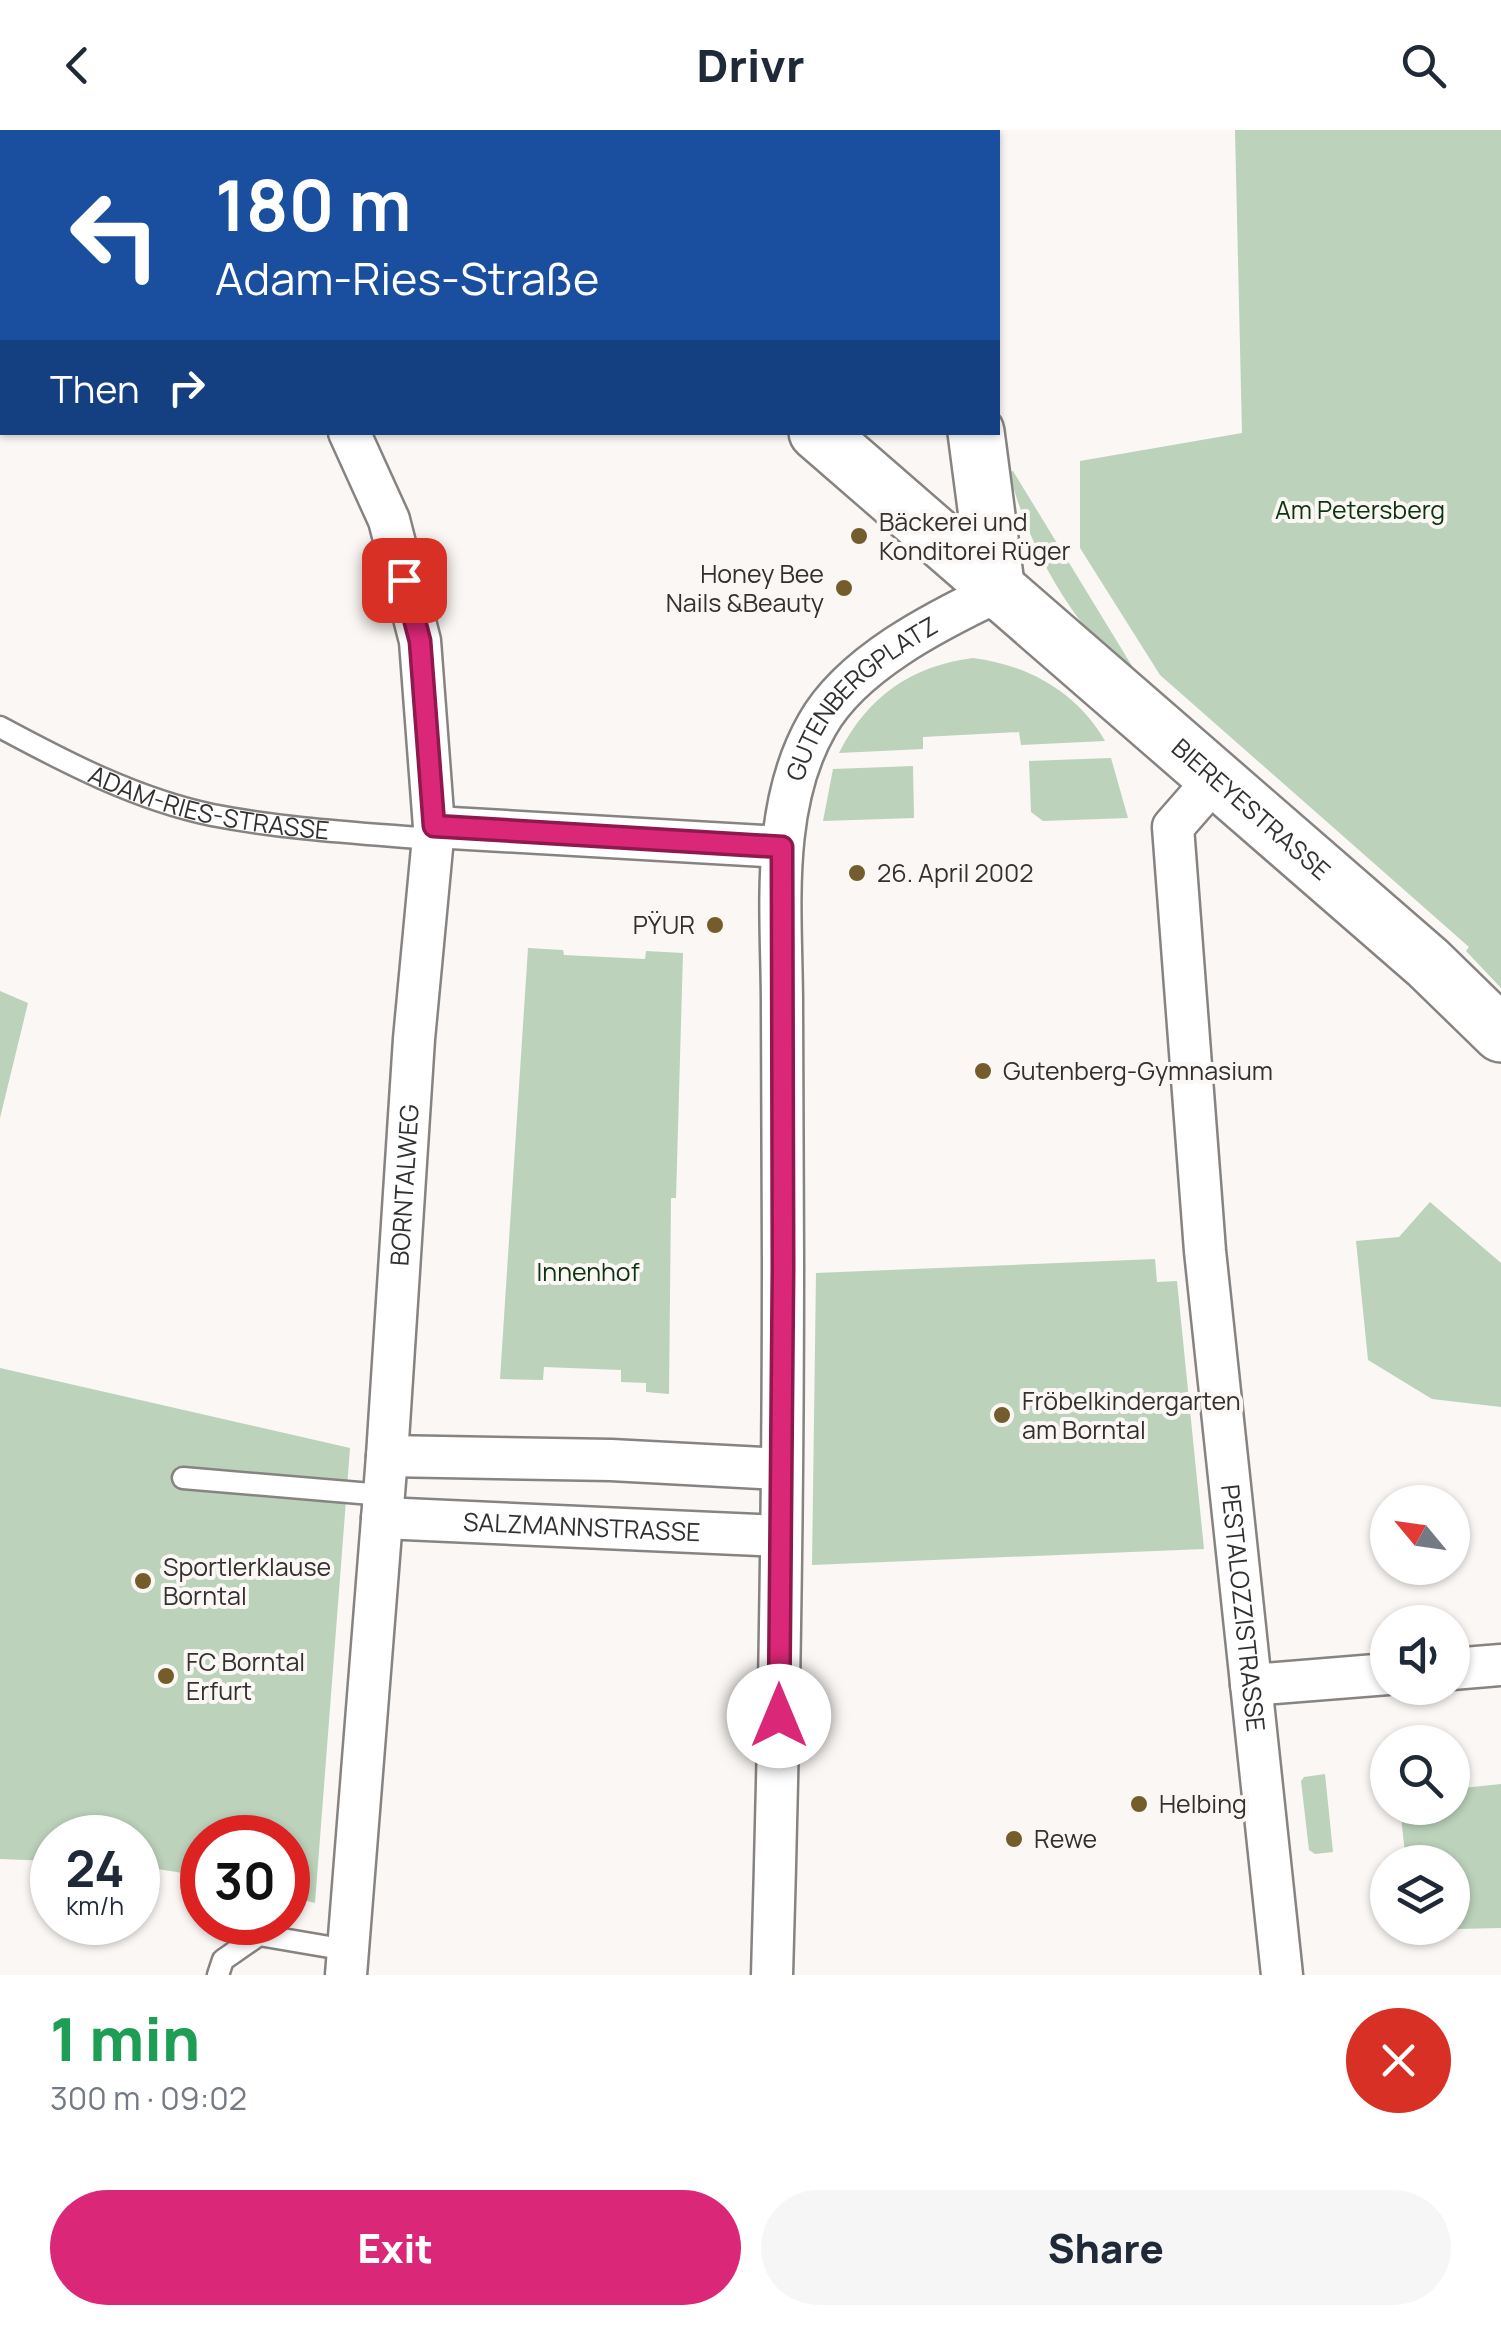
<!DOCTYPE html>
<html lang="en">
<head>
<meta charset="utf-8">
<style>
  :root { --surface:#fff; --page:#f6f6f7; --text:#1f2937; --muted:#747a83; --accent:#db2777 }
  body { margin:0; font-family:Manrope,sans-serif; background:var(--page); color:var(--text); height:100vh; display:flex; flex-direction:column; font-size:38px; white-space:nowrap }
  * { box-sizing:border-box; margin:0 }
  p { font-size:32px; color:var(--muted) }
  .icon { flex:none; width:55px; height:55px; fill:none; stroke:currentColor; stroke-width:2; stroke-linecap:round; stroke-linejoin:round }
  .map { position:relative; height:1845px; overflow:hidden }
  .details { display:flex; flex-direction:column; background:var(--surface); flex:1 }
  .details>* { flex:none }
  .guide { position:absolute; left:0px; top:0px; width:1000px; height:305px; box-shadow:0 2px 8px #0004; background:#1a4fa0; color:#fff; overflow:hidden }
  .needle { width:65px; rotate:299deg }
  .controls { position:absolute; left:1370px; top:1355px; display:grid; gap:20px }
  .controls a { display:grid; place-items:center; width:100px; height:100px; border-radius:50%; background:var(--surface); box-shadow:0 2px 8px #0004; font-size:50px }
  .speed { position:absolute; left:30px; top:1685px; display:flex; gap:20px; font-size:50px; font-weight:700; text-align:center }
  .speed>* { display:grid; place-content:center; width:130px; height:130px; border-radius:50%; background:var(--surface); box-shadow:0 2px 8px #0004; line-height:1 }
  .speed small { font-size:25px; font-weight:400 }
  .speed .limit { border:15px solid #d22; background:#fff; color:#111 }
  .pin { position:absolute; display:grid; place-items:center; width:85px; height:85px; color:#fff; margin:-42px; border-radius:20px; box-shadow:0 5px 15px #0006 }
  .me { position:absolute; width:110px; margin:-55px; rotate:0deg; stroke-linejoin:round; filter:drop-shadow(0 0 8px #0008) }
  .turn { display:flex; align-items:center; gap:35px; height:210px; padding:0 50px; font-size:45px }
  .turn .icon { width:130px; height:130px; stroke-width:2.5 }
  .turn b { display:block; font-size:70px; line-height:85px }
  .then { display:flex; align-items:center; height:95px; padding:0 50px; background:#0003; gap:20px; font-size:38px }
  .round { display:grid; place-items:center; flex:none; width:105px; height:105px; border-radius:52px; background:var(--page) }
  .summary { display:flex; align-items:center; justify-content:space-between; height:170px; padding:0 50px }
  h1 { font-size:60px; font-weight:800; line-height:75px; color:#1e9e55 }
  .action { display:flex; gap:20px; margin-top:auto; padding:20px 50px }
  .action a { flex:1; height:115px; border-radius:60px; background:var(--accent); color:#fff; font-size:40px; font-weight:800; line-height:115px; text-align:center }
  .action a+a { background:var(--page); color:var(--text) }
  header { display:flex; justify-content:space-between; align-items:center; height:130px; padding:0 50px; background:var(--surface); font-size:45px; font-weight:800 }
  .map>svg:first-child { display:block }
  .green { fill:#bcd2bb }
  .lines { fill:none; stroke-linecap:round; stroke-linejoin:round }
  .service-casing { stroke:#868380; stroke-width:25 }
  .minor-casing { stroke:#868380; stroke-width:45 }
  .tertiary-casing { stroke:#868380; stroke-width:55 }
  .secondary-casing { stroke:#868380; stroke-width:60 }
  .service { stroke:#fff; stroke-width:20 }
  .minor { stroke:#fff; stroke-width:40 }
  .tertiary { stroke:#fff; stroke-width:50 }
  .secondary { stroke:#fff; stroke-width:55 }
  .route-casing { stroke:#8e194d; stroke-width:25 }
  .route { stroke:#db2777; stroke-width:18 }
  .poi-dot { fill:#745c2c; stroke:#faf7f4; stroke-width:4 }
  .labels { text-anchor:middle; stroke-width:8; stroke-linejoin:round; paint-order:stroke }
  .park-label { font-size:25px; fill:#0e3310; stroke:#faf7f4 }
  .poi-label { font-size:25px; fill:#333130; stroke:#faf7f4; text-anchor:start }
  .street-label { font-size:25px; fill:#333130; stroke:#faf7f4 }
</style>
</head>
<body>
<header><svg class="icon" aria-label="back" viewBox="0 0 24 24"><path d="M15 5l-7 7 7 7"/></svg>Drivr<svg class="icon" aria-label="search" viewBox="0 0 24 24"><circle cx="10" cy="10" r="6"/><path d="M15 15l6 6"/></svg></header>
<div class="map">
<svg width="1501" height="1845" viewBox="0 0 1501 1845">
  <rect width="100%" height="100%" fill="#faf7f4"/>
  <g class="green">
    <path d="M1235,0H1501V858L1466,821L1469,817L1160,545L1080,418V331L1242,303Z"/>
    <path d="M1013,341L1143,554C1076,504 1030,422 1009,342Z"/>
    <path d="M973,528C1028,535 1077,562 1105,611L1021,615L1019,602L923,607V619L839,623C867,567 911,536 973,528Z"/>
    <path d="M1111,628L1128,688L1043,691L1031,682L1029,631Z"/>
    <path d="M913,636L914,688L823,691L833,639Z"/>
    <path d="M528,818L563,820L564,825L645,829L646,821L683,823L676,1068H671L669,1264L646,1262V1253L621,1252V1240L544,1237L543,1250L500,1249Z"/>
    <path d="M0,861L28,873L0,988Z"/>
    <path d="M1430,1072L1501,1133V1277L1432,1269L1368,1230L1356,1111L1399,1107Z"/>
    <path d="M1155,1129L1157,1152L1177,1151L1204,1419L812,1435L816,1143Z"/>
    <path d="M0,1238L350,1318L315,1773L288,1766V1708H202V1746L138,1736V1708H52V1731L0,1729Z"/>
    <path d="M1325,1644L1333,1722L1315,1724L1309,1720L1301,1651L1304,1647Z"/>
    <path d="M1501,1654V1798L1414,1800L1452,1798V1732H1406L1400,1678H1452L1453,1659Z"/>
  </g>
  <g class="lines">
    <defs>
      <g id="service">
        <path id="s1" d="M0,597C67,633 136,669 212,685C284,699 359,703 432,709"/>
        <path d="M183,1348L383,1365"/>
        <path d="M218,1845L223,1830L259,1805L347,1820"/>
      </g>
      <g id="minor">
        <path d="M280,2L282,0"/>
        <path id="s2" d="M1215,649L1173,697L1205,1121L1282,1845"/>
        <path d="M434,697L781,717"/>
        <path d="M387,1326L611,1330L780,1339"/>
        <path id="s3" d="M382,1388L780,1406"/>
        <path d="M1452,1539L1501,1535"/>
        <path d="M1251,1555L1388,1544"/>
        <path id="s4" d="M346,1845L387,1326L414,909L434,697L420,511L389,390L349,302"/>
        <path id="s5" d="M772,1845C779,1608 783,1371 783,1134C783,1048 782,963 782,877C782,784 769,679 817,595C851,534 936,491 997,462"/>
      </g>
      <g id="tertiary">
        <path d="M103,2L106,0"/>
        <path d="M0,125L2,122"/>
      </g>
      <g id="secondary">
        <path d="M468,0L471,2"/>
        <path d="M967,0V2"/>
        <path id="s6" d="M817,302L1428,833L1501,904"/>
        <path d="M976,302L997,462"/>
      </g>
    </defs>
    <use href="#service" class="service-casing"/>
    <use href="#minor" class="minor-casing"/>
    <use href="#tertiary" class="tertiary-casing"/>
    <use href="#secondary" class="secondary-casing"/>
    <use href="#service" class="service"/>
    <use href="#minor" class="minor"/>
    <use href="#tertiary" class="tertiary"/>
    <use href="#secondary" class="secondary"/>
  </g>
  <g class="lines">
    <defs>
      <path id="route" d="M404,450L420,511L434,696L782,717L783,1138L779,1586"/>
    </defs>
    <use href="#route" class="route-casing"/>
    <use href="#route" class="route"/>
  </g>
  <g class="poi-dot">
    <circle cx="859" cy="406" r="10"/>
    <circle cx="844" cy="458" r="10"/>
    <circle cx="857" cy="743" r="10"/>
    <circle cx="715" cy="795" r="10"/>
    <circle cx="983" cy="941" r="10"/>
    <circle cx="1002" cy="1285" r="10"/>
    <circle cx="143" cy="1451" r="10"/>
    <circle cx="166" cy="1546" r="10"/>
    <circle cx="1139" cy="1674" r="10"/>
    <circle cx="1014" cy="1709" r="10"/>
  </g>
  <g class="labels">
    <g class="park-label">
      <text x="1360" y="389">Am Petersberg</text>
      <text x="588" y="1151">Innenhof</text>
    </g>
    <g class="poi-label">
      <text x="879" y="401">Bäckerei und<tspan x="879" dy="29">Konditorei Rüger</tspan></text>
      <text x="824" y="453" text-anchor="end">Honey Bee<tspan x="824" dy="29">Nails &amp;Beauty</tspan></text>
      <text x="877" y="752">26. April 2002</text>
      <text x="695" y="804" text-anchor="end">PŸUR</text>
      <text x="1003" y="950">Gutenberg-Gymnasium</text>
      <text x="1022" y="1280">Fröbelkindergarten<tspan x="1022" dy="29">am Borntal</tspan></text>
      <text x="163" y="1446">Sportlerklause<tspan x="163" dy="29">Borntal</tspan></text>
      <text x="186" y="1541">FC Borntal<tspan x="186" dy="29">Erfurt</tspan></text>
      <text x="1159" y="1683">Helbing</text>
      <text x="1034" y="1718">Rewe</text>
    </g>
    <g class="street-label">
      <text dy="9" stroke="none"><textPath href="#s5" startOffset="1305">GUTENBERGPLATZ</textPath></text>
      <text dy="9" stroke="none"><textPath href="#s1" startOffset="225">ADAM-RIES-STRASSE</textPath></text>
      <text dy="9" stroke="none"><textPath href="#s6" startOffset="575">BIEREYESTRASSE</textPath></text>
      <text dy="9" stroke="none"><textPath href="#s4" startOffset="792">BORNTALWEG</textPath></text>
      <text dy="9" stroke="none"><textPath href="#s3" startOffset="200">SALZMANNSTRASSE</textPath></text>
      <text dy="9" stroke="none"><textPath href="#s2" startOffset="848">PESTALOZZISTRASSE</textPath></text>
    </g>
  </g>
</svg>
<div class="controls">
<a><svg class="needle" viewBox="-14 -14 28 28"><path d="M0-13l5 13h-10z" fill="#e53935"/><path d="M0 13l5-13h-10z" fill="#747a83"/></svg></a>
<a><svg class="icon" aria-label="sound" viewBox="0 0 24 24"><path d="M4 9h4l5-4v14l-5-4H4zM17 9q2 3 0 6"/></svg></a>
<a><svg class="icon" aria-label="search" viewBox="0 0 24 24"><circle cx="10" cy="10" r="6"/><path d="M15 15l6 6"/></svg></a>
<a><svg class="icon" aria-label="layers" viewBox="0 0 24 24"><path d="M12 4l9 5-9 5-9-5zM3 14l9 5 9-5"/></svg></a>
</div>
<div class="speed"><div>24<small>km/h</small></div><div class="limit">30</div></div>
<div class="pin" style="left:404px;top:450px;background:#d93025"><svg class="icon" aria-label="arrive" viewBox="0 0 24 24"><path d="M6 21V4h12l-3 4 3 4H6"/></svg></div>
<svg class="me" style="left:779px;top:1586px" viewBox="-20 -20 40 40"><circle r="19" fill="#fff"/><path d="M0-13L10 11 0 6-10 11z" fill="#db2777"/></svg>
<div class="guide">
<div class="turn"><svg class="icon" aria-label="left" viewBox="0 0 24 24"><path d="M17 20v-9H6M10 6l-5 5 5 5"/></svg><div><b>180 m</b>Adam-Ries-Straße</div></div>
<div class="then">Then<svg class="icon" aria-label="right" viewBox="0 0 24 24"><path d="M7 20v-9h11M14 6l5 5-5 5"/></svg></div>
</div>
</div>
<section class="details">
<div class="summary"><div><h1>1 min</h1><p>300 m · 09:02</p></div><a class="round" style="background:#d93025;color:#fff"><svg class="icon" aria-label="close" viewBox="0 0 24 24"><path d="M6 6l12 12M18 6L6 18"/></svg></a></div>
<div class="action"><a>Exit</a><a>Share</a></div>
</section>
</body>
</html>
